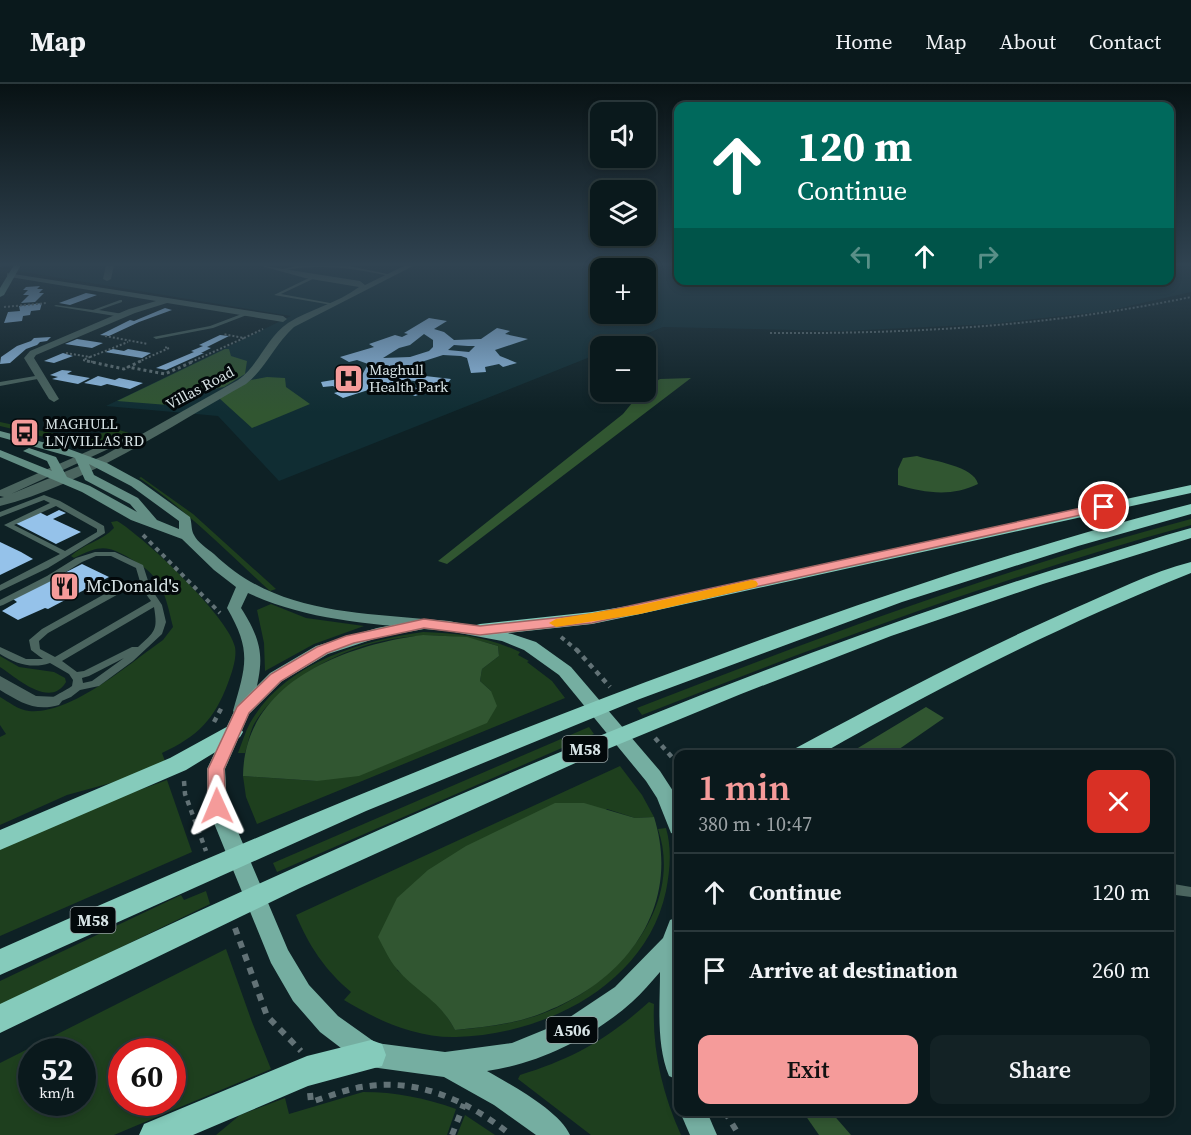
<!DOCTYPE html>
<html lang="en">
<head>
<meta charset="utf-8">
<style>
  :root { --surface:#0a191c; --page:#132225; --text:#f1f3f6; --muted:#99a0a3; --line:#2a383b; --accent:#f59b9a }
  body { margin:0; font-family:"Source Serif 4",serif; background:var(--page); color:var(--text); height:100vh; display:flex; flex-direction:column; font-size:22px; white-space:nowrap }
  * { box-sizing:border-box; margin:0 }
  p { font-size:20px; color:var(--muted) }
  .icon { flex:none; width:33px; height:33px; fill:none; stroke:currentColor; stroke-width:2; stroke-linecap:round; stroke-linejoin:round }
  .map { position:relative; flex:1; overflow:hidden }
  .panel { position:absolute; left:674px; top:666px; width:500px; height:366px; display:flex; flex-direction:column; background:var(--surface); border-radius:12px; box-shadow:0 3px 9px #0003,0 0 0 2px var(--line) }
  .panel>* { flex:none }
  .hud { position:absolute; left:674px; top:18px; width:500px; height:183px; border-radius:12px; box-shadow:0 3px 9px #0003,0 0 0 2px var(--line); background:#00695c; color:#fff; overflow:hidden }
  .tools { position:absolute; left:590px; top:18px; display:grid; gap:12px }
  .tools a { display:grid; place-items:center; width:66px; height:66px; border-radius:12px; background:var(--surface); box-shadow:0 3px 9px #0003,0 0 0 2px var(--line); font-size:30px }
  .speed { position:absolute; left:18px; top:954px; display:flex; gap:12px; font-size:30px; font-weight:700; text-align:center }
  .speed>* { display:grid; place-content:center; width:78px; height:78px; border-radius:50%; background:var(--surface); box-shadow:0 3px 9px #0003,0 0 0 2px var(--line); line-height:1 }
  .speed small { font-size:15px; font-weight:400 }
  .speed .limit { border:9px solid #d22; background:#fff; color:#111 }
  .pin { position:absolute; display:grid; place-items:center; width:51px; height:51px; color:#fff; margin:-26px; border:3px solid #fff; border-radius:50%; box-shadow:0 2px 6px #0007 }
  .me { position:absolute; width:66px; margin:-33px; rotate:359deg; stroke-linejoin:round; filter:drop-shadow(0 0 4px #0008) }
  .turn { display:flex; align-items:center; gap:21px; height:126px; padding:0 24px; font-size:27px }
  .turn .icon { width:78px; height:78px; stroke-width:2.5 }
  .turn b { display:block; font-size:42px; line-height:51px }
  .lanes { display:flex; align-items:center; height:57px; padding:0 24px; background:#0003; justify-content:center; gap:30px; direction:ltr }
  .lanes .off { opacity:.35 }
  .round { display:grid; place-items:center; flex:none; width:63px; height:63px; border-radius:12px; background:var(--page) }
  .overview { display:flex; align-items:center; justify-content:space-between; height:102px; padding:0 24px }
  h1 { font-size:36px; font-weight:600; line-height:45px; color:var(--accent) }
  .primary-button { display:flex; gap:12px; margin-top:auto; padding:12px 24px }
  .primary-button a { flex:1; height:69px; border-radius:12px; background:var(--accent); color:#111; font-size:24px; font-weight:600; line-height:69px; text-align:center }
  .primary-button a+a { background:var(--page); color:var(--text) }
  ul { padding:0; list-style:none }
  li { display:flex; align-items:center; gap:18px; height:78px; padding:0 24px; border-top:2px solid var(--line) }
  li div { flex:1 }
  li b { display:block; font-size:22px }
  li em { font-style:normal }
  header { display:flex; align-items:center; gap:36px; box-sizing:border-box; height:84px; padding:0 30px; background:var(--surface); border-bottom:2px solid var(--line) }
  header strong { font-size:28px }
  nav { display:flex; gap:33px; margin-inline-start:auto; font-size:21px }
  .map>svg:first-child { display:block }
  .built { fill:#102d33; fill-rule:evenodd }
  .green { fill:#1e3f1e; fill-rule:evenodd }
  .forest { fill:#315631 }
  .building { fill:#95c2ea; fill-rule:evenodd }
  .lines { fill:none; stroke-linecap:round; stroke-linejoin:round }
  .path-far4 { stroke:#627276; stroke-width:2; stroke-dasharray:2 2; stroke-linecap:butt }
  .path-far3 { stroke:#627276; stroke-width:3; stroke-dasharray:3 3; stroke-linecap:butt }
  .path-far2 { stroke:#627276; stroke-width:4; stroke-dasharray:4.5 4.5; stroke-linecap:butt }
  .path-far1 { stroke:#627276; stroke-width:4.5; stroke-dasharray:5 5; stroke-linecap:butt }
  .path { stroke:#627276; stroke-width:6; stroke-dasharray:7 7; stroke-linecap:butt }
  .lane { fill:#4b655f; fill-rule:evenodd }
  .street { fill:#4b655f; fill-rule:evenodd }
  .secondary { fill:#638e84; fill-rule:evenodd }
  .primary { fill:#75aea1; fill-rule:evenodd }
  .highway { fill:#85cbbb; fill-rule:evenodd }
  .route { fill:#f59b9a; stroke:#9f6564; stroke-width:1.5 }
  .slow { fill:#f59e0b }
  .labels { text-anchor:middle; stroke-width:6; stroke-linejoin:round; paint-order:stroke }
  .far-poi-label { font-size:15px; fill:#d7e3e5; stroke:#03090b; text-anchor:start }
  .far-street-label { font-size:15px; fill:#d7e3e5; stroke:#03090b }
  .shield { fill:#03090b; stroke:#97a2a4; stroke-width:1.5 }
  .shield-label { font-size:16px; font-weight:bold; fill:#d7e3e5 }
  .poi-label { font-size:18px; fill:#d7e3e5; stroke:#03090b; text-anchor:start }
</style>
</head>
<body>
<header>
<strong>Map</strong>
<nav><a>Home</a><a>Map</a><a>About</a><a>Contact</a></nav>
</header>
<div class="map">
<svg width="1191" height="1051" viewBox="0 0 1191 1051">
  <rect width="100%" height="100%" fill="#0e2125"/>
  <path class="built" d="M22,181H678V196H1168L1169,181H1191V208L1107,227L990,240L843,247L663,243L615,262H600V269L279,397L218,332L106,322L291,232L18,187ZM600,184H645V230H600Z"/>
  <g class="green">
    <path d="M0,338L75,354L119,346L129,349C81,368 48,353 0,342Z"/>
    <path d="M141,393L193,430L276,505L270,507C227,468 187,426 139,394Z"/>
    <path d="M1191,435V441C1004,492 822,560 642,631L637,624C819,553 1002,485 1191,435Z"/>
    <path d="M117,437C143,452 229,533 235,563C237,574 232,588 228,599C214,636 198,652 162,669L165,677L118,697L67,711L0,741V653L6,650L0,641V613C9,618 18,626 29,627C71,631 130,579 163,556L173,543C165,509 162,492 131,475C107,461 101,461 74,474L71,472C83,460 102,457 114,444L111,438Z"/>
    <path d="M271,520L306,534L364,542L314,560L265,587L264,559L257,526Z"/>
    <path d="M423,548C459,549 488,553 520,568L518,571L529,577L527,578L552,597L565,614L257,740L246,713L243,692L317,697L491,607L480,597L482,585L499,572L498,562C427,538 343,556 286,604C273,615 261,627 253,642C249,651 248,660 245,669H238C242,659 245,648 250,639C284,579 360,557 423,548Z"/>
    <path d="M0,572L19,583L54,588L65,594L66,598C50,625 17,594 0,583Z"/>
    <path d="M589,643L594,650L277,788L273,779Z"/>
    <path d="M620,682L642,711L654,733L635,734L607,725L397,886C419,904 442,920 455,946C486,943 515,940 544,929C614,902 685,825 658,745L666,744C672,765 670,786 666,807C646,901 544,951 456,953C415,954 377,936 344,916L351,908C325,886 309,862 296,831Z"/>
    <path d="M167,696L192,768L0,852V763L87,725Z"/>
    <path d="M206,807L210,820L0,922V897L181,811L184,816Z"/>
    <path d="M226,865L252,938L271,985L114,1051H0V979ZM32,968H82V1018H32ZM122,968H172V1018H122Z"/>
    <path d="M649,918L654,920C652,965 662,1009 681,1051H591L518,995L520,991C572,975 608,955 649,918Z"/>
    <path d="M363,1008C396,1008 425,1014 456,1025L447,1051H216L240,1031L285,1014L289,1030Z"/>
    <path d="M465,1031L495,1051H457Z"/>
  </g>
  <g class="forest">
    <path d="M225,265H229L231,272L247,277L245,290L224,303L208,306L168,321L117,317Z"/>
    <path d="M267,293L285,294L286,303L310,320L252,344L219,314L251,296Z"/>
    <path d="M691,294L447,480L438,477L623,330L641,308H645V303L660,295Z"/>
    <path d="M917,372C933,377 974,382 978,400C952,413 925,409 898,401V385L903,374Z"/>
    <path d="M423,551L467,553L498,562L499,572L482,585L480,597L491,607L497,622L487,639L359,692L317,697L243,692C244,598 345,561 423,551Z"/>
    <path d="M926,623L944,634L892,670H848Z"/>
    <path d="M555,719H584L635,734L654,733C682,822 627,896 545,928C516,940 486,943 455,946C439,915 416,908 397,885C389,876 384,864 378,853L397,814L428,786L466,762Z"/>
    <path d="M803,1028H831L851,1051H819Z"/>
  </g>
  <g class="building">
    <path d="M40,202L37,205H43L39,209H44L35,218L21,219L29,211H23L28,206H23L26,203Z"/>
    <path d="M86,209L97,211L70,221L59,219Z"/>
    <path d="M42,219L40,226L31,227L30,231L23,232L22,237L4,239L8,228L20,227L19,222Z"/>
    <path d="M165,224L172,226L139,238L109,252L100,251L130,236L134,237Z"/>
    <path d="M429,234L447,237L434,245L444,248L454,256L481,255L497,244L510,247L505,250L528,255L495,266L500,272L517,279L503,283L499,280L485,283L486,288L471,289L467,274L461,272L443,271L412,281V289L417,291L451,295L446,301L407,296L402,298L427,308L415,312L395,303L384,301L343,314L334,309L341,307L333,302L323,303L321,298L362,291L368,280L357,276L349,278L340,273L374,263L369,260L395,251L402,253L408,250L404,249ZM424,250L433,256V263L429,267L410,273L383,274L399,264L410,261ZM454,261L468,262H475L469,268L448,266ZM382,282H400L399,291H377Z"/>
    <path d="M220,251L229,252L207,263L211,264L201,269H204L166,286L156,284L194,268L191,267L203,262L199,261Z"/>
    <path d="M51,253L47,257L40,258L37,261L26,265L10,279L0,280L1,273L17,262L31,257L34,254Z"/>
    <path d="M77,255L103,259L92,264L65,260Z"/>
    <path d="M113,265L124,267L128,265L151,269L142,274L105,268Z"/>
    <path d="M63,269L73,272L54,279L44,277Z"/>
    <path d="M62,286L72,287L67,290L90,294L78,300L52,295L58,293L50,291Z"/>
    <path d="M98,292L115,296L119,294L143,299L130,305L107,300L101,302L84,299Z"/>
    <path d="M59,426L66,429L53,435L81,448L56,460L15,439L39,428L47,432Z"/>
    <path d="M0,458L21,468L33,475L0,491Z"/>
    <path d="M82,480L109,493L48,525L45,524L18,536L2,527L17,518L13,515Z"/>
  </g>
  <g class="lines">
    <g class="path-far4">
      <path d="M4,223L47,219"/>
      <path d="M770,249C912,250 1052,242 1191,213"/>
      <path d="M105,252L148,260"/>
      <path d="M244,254L263,245"/>
      <path d="M66,269L90,273L83,276L93,278"/>
      <path d="M90,273L128,258"/>
      <path d="M138,278L169,264L164,263"/>
      <path d="M191,278L244,254L223,250"/>
    </g>
    <g class="path-far3">
      <path d="M87,277L124,285L128,283"/>
      <path d="M141,277L128,283L165,290L194,277"/>
    </g>
    <g class="path-far2">
      <path d="M143,451L220,529"/>
      <path d="M561,553L578,567"/>
    </g>
    <g class="path-far1">
      <path d="M576,565L610,603"/>
      <path d="M214,638L223,621"/>
      <path d="M655,654L678,680"/>
      <path d="M184,697L185,710L206,767"/>
    </g>
    <g class="path">
      <path d="M235,844L267,932L301,967"/>
      <path d="M310,1009L311,1018C330,1012 349,1004 369,1002C422,995 471,1019 511,1051"/>
      <path d="M725,1028L739,1051"/>
      <path d="M452,1051L464,1020"/>
    </g>
    <g class="lane">
      <path d="M301,181L349,182L392,191L390,192C353,184 317,179 280,187L278,186Z"/>
      <path d="M313,192L315,194L281,210L330,219L332,220V221L274,211Z"/>
      <path d="M120,216H122V218L99,226L123,230L124,231L121,233L54,222L56,221L93,226Z"/>
      <path d="M247,228L252,229L213,244L156,255L153,253L210,242Z"/>
      <path d="M41,291L44,293L43,294L0,302V298Z"/>
      <path d="M44,411L60,417L104,442L105,449L48,484L0,507V501L60,470L4,441L50,419L44,416L0,433V428ZM56,422L97,445V448L65,467L14,441Z"/>
      <path d="M95,468H115L143,481L150,503L162,521L166,538L162,550L133,577L99,602L80,606L71,613L57,619H49L48,617C53,612 65,607 72,602L73,596L69,590L50,579C32,585 16,580 0,570V563L26,575H43L31,566L29,556L42,545L119,502L141,501L136,484L111,472H96L82,478L53,496L3,521L0,522V516L47,492L76,474ZM143,506L151,517L55,573L40,565L39,557L48,549L124,507ZM154,523C158,547 155,547 138,563H132L84,587L77,588L62,577ZM124,574L92,597L83,599L82,594L89,592Z"/>
      <path d="M1168,799L1191,803V813L1168,810Z"/>
    </g>
    <g class="street">
      <path d="M0,181H6L0,183Z"/>
      <path d="M106,181H114L111,195L107,197L103,195Z"/>
      <path d="M258,181L360,197L365,201L406,181H415L294,243C275,260 266,284 246,300C171,342 83,401 0,422V414L4,413L0,412V406L120,353L124,352L130,355L11,410L103,372L238,296C259,281 267,253 288,239C310,225 338,219 359,203L305,194Z"/>
      <path d="M7,189L283,232L287,235L283,238L167,219L135,229L36,271L34,274L59,315L54,318L49,315L24,274L30,267L129,225L156,217L10,193H7Z"/>
      <path d="M0,592L36,612L59,613L62,617L59,621C35,628 20,618 0,606Z"/>
    </g>
    <g class="secondary">
      <path d="M14,181H21L4,211L0,213V204Z"/>
      <path d="M0,347L69,365L107,379L140,397L190,433C192,439 191,446 194,451C197,458 208,465 214,470C273,527 347,528 424,535L432,540L424,545C363,539 304,535 248,509L241,524C268,566 262,581 251,627L248,631H236L233,627C246,581 252,567 227,524L236,503L214,486L182,455L131,436L82,408L0,373V366L52,387L47,377L23,367L29,364L56,373L67,393L90,402L137,428L130,420L85,396L75,374L0,353ZM89,380L131,402L179,437V445L157,436L138,414L94,391Z"/>
    </g>
    <g class="primary">
      <path d="M424,535L449,537L512,550L536,558L571,583L660,687L673,707L678,718V751L671,749L657,714L646,697L559,591L524,566L502,557L449,547L424,545L380,553L328,570L282,597L249,630L225,685L227,722L288,866L309,901L338,932L376,959L445,968L512,959L561,939L615,903L663,854L670,836L678,833V996L669,992C656,960 660,922 660,888C651,898 642,909 632,918C593,953 538,980 487,987C510,1000 560,1027 570,1051H536L494,1021L444,993L371,983L362,980L320,948L293,917L271,879L207,722V685L236,623L270,589L316,562L377,544Z"/>
      <path d="M680,1028H707L717,1051H690Z"/>
    </g>
    <g class="highway">
      <path d="M1191,401V409L640,530L592,540L480,552L473,550L471,546L473,542L480,540L592,528L640,520Z"/>
      <path d="M1191,420V430L1078,462L902,518L637,616L366,727L0,891V865C228,764 458,667 692,581C856,520 1022,463 1191,420Z"/>
      <path d="M1191,444V454L1043,500L891,552L741,610L593,671L300,804L0,949V920C267,794 534,672 811,569C904,535 997,502 1092,474C1125,464 1158,453 1191,444Z"/>
      <path d="M1191,478V489C1063,540 941,602 821,670H793L796,664C887,615 978,567 1073,525C1111,509 1151,488 1191,478Z"/>
      <path d="M232,640L240,643L243,648L240,653L186,686L0,766V746L170,674Z"/>
      <path d="M371,956L382,960L386,971L382,982L308,1002L193,1051H139L144,1040L307,972Z"/>
    </g>
  </g>
  <linearGradient id="sky" x2="0" y2="1"><stop stop-color="#081214"/><stop offset="0.55" stop-color="#304351"/><stop offset="1" stop-color="#304351" stop-opacity="0"/></linearGradient>
  <rect width="1191" height="328" fill="url(#sky)"/>
  <path class="route" d="M1104,419L1108,420V425L592,539L480,551L424,544L354,559L327,569L281,597L249,629L224,685L226,722L223,727L217,729L211,727L208,722V685L237,623L271,590L317,563L346,552L424,535L480,542L592,530Z"/>
  <path class="slow" d="M752,496L756,497L758,500L756,503L640,530L556,543L549,539L556,535L640,521Z"/>
  <defs>
    <symbol id="hospital-square" viewBox="-11 -11 22 22"><rect x="-9" y="-9" width="18" height="18" rx="4" fill="#f59b9a" stroke="#03090b"/><path d="M-5-5h3v3.5h4V-5h3V5h-3V1.5h-4V5h-3Z" fill="#111"/></symbol>
    <symbol id="bus-square" viewBox="-11 -11 22 22"><rect x="-9" y="-9" width="18" height="18" rx="4" fill="#f59b9a" stroke="#03090b"/><path d="M-5-6H5V4H4V6H2V4H-2V6H-4V4H-5ZM-3.5-4V0h7V-4ZM-3.5 1.2v1.5H-2V1.2ZM2 1.2v1.5H3.5V1.2Z" fill="#111"/></symbol>
    <symbol id="restaurant-square" viewBox="-11 -11 22 22"><rect x="-9" y="-9" width="18" height="18" rx="4" fill="#f59b9a" stroke="#03090b"/><path d="M-5-6h1v4h1v-4h1v4h1v-4h1v5L-1.5 .5V6h-2V.5L-5-1ZM5-6V6H3V1.5H1.5Q1.5-4 5-6Z" fill="#111"/></symbol>
  </defs>
  <g fill-rule="evenodd">
    <use href="#hospital-square" x="332" y="278" width="33" height="33"/>
    <use href="#bus-square" x="8" y="332" width="33" height="33"/>
    <use href="#restaurant-square" x="48" y="486" width="33" height="33"/>
  </g>
  <g class="labels">
    <g class="far-poi-label">
      <text x="369" y="291">Maghull<tspan x="369" dy="17">Health Park</tspan></text>
      <text x="45" y="345">MAGHULL<tspan x="45" dy="17">LN/VILLAS RD</tspan></text>
    </g>
    <g class="far-street-label">
      <text transform="translate(200 304) rotate(-28)" y="5">Villas Road</text>
    </g>
    <g class="shield">
      <rect x="562.5" y="652" width="45" height="26" rx="4.5"/>
      <rect x="70.5" y="823" width="45" height="26" rx="4.5"/>
      <rect x="546.5" y="933" width="51" height="26" rx="4.5"/>
    </g>
    <g class="shield-label">
      <text x="585" y="671">M58</text>
      <text x="93" y="842">M58</text>
      <text x="572" y="952">A506</text>
    </g>
    <g class="poi-label">
      <text x="86" y="508">McDonald's</text>
    </g>
  </g>
</svg>
<div class="tools">
<a><svg class="icon" aria-label="sound" viewBox="0 0 24 24"><path d="M4 9h4l5-4v14l-5-4H4zM17 9q2 3 0 6"/></svg></a>
<a><svg class="icon" aria-label="layers" viewBox="0 0 24 24"><path d="M12 4l9 5-9 5-9-5zM3 14l9 5 9-5"/></svg></a>
<a>+</a>
<a>−</a>
</div>
<div class="speed"><div>52<small>km/h</small></div><div class="limit">60</div></div>
<div class="pin" style="left:1104px;top:423px;background:#d93025"><svg class="icon" aria-label="arrive" viewBox="0 0 24 24"><path d="M6 21V4h12l-3 4 3 4H6"/></svg></div>
<svg class="me" style="left:217px;top:722px" viewBox="-20 -20 40 40"><path d="M0-17L14 15 0 8-14 15z" fill="#f59b9a" stroke="#fff" stroke-width="4"/></svg>
<div class="hud">
<div class="turn"><svg class="icon" aria-label="ahead" viewBox="0 0 24 24"><path d="M12 20V5M6 11l6-6 6 6"/></svg><div><b>120 m</b>Continue</div></div>
<div class="lanes"><svg class="icon off" aria-label="left" viewBox="0 0 24 24"><path d="M17 20v-9H6M10 6l-5 5 5 5"/></svg><svg class="icon" aria-label="ahead" viewBox="0 0 24 24"><path d="M12 20V5M6 11l6-6 6 6"/></svg><svg class="icon off" aria-label="right" viewBox="0 0 24 24"><path d="M7 20v-9h11M14 6l5 5-5 5"/></svg></div>
</div>
<section class="panel">
<div class="overview"><div><h1>1 min</h1><p>380 m · 10:47</p></div><a class="round" style="background:#d93025;color:#fff"><svg class="icon" aria-label="close" viewBox="0 0 24 24"><path d="M6 6l12 12M18 6L6 18"/></svg></a></div>
<ul>
<li><svg class="icon" aria-label="ahead" viewBox="0 0 24 24"><path d="M12 20V5M6 11l6-6 6 6"/></svg><div><b>Continue</b></div><em>120 m</em></li>
<li><svg class="icon" aria-label="arrive" viewBox="0 0 24 24"><path d="M6 21V4h12l-3 4 3 4H6"/></svg><div><b>Arrive at destination</b></div><em>260 m</em></li>
</ul>
<div class="primary-button"><a>Exit</a><a>Share</a></div>
</section>
</div>
</body>
</html>
